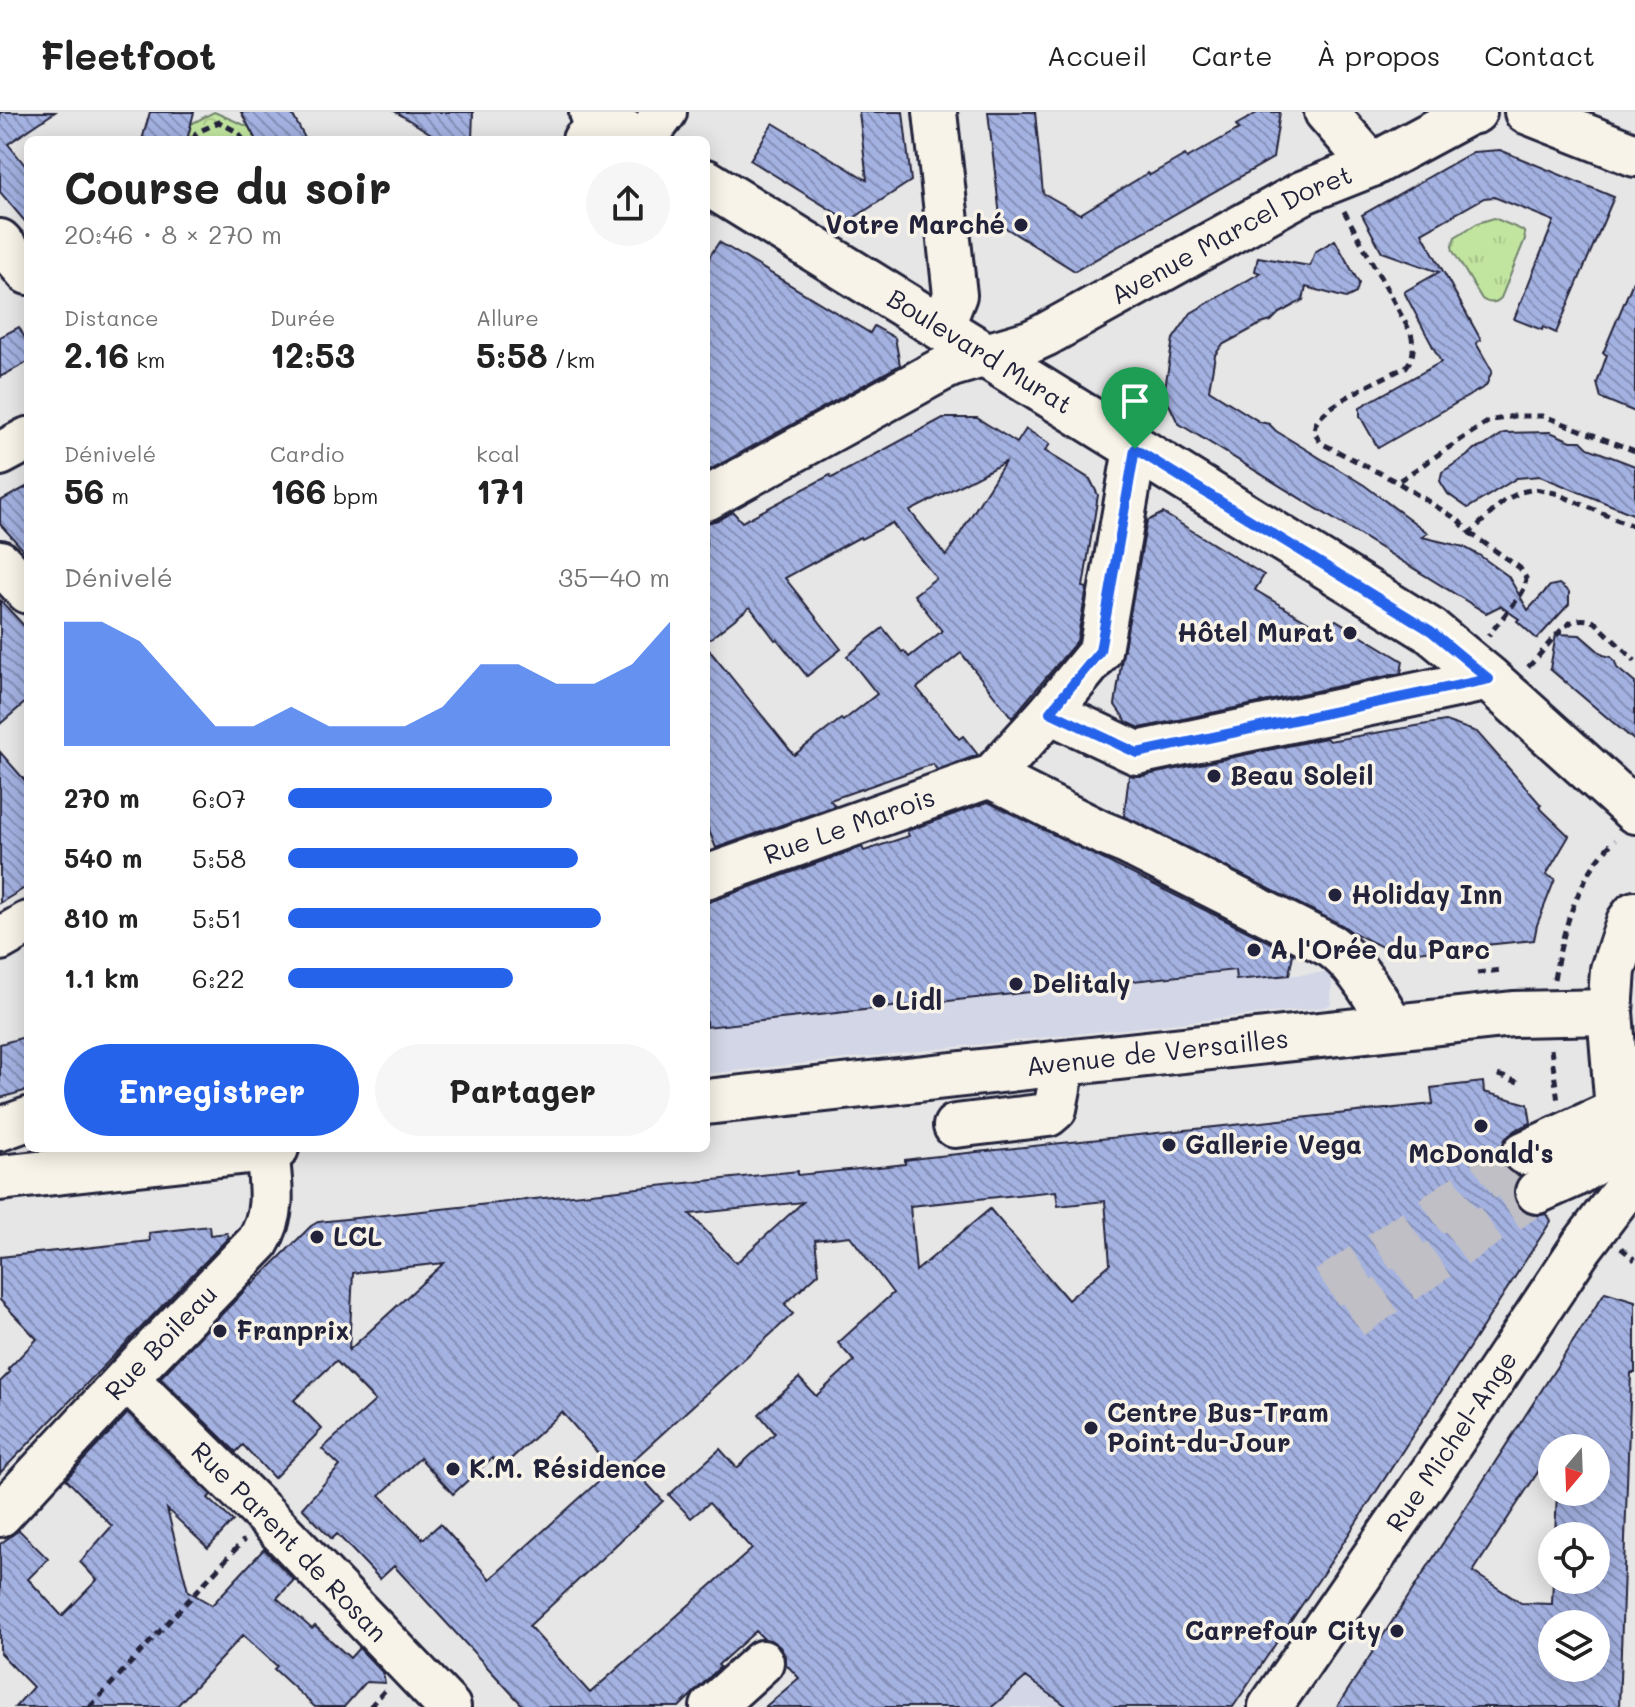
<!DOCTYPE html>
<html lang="fr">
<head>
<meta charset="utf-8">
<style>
  body { margin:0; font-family:Mali,sans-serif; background:#f6f6f6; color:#222; height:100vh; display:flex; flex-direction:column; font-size:30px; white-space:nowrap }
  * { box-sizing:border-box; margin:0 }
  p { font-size:26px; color:#767676 }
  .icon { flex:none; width:44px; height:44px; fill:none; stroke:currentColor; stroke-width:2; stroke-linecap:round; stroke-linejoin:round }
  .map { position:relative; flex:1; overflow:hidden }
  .sheet { position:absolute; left:24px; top:24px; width:686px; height:1016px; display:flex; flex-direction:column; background:#fff; border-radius:12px; box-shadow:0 4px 20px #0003 }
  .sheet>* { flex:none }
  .needle { width:52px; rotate:199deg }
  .tools { position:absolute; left:1538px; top:1322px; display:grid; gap:16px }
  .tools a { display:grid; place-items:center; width:72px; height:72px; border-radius:50%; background:#fff; box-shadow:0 4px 20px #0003; font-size:40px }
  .pin { position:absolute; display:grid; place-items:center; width:68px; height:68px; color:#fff; margin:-82px -34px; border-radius:50% 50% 50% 0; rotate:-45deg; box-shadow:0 0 8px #0007 }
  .pin .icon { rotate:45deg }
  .round { display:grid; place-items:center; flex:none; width:84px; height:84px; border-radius:42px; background:#f6f6f6 }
  .headline { display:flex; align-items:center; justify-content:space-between; height:136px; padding:0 40px }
  h1 { font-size:44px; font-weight:700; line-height:60px }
  .figures { display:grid; grid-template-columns:repeat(3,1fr); gap:12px; height:136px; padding:8px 40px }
  .figures div { display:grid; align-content:center }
  .figures b { font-size:34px; font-weight:700 }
  .figures small { font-size:22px; font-weight:400 }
  .figures p { font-size:22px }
  .chart { height:224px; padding:16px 40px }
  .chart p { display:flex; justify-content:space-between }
  .chart svg { width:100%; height:144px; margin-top:8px; fill:#2563eb; opacity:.7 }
  .action { display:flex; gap:16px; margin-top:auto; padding:16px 40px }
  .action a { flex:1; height:92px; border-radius:48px; background:#2563eb; color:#fff; font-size:32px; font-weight:700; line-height:92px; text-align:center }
  .action a+a { background:#f6f6f6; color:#222 }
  ul { padding:0 40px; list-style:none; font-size:26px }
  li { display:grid; grid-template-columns:128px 96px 1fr; align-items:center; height:60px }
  li i { height:20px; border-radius:10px; background:#2563eb }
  header { display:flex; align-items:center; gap:48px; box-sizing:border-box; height:112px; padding:0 40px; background:#fff; border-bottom:2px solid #e0e0e0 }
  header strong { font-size:38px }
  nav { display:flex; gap:44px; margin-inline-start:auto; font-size:28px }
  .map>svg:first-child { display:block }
</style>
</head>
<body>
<header>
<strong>Fleetfoot</strong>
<nav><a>Accueil</a><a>Carte</a><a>À propos</a><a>Contact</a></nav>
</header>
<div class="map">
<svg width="1635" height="1595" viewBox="0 0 1635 1595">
  <defs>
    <pattern id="grass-tufts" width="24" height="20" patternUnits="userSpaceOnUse" patternTransform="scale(2)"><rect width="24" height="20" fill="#c1e59f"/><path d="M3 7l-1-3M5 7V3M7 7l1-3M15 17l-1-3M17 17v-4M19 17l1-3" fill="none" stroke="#a6c48a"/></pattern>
    <pattern id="park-crowns" width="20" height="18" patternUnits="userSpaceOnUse" patternTransform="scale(2)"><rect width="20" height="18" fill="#c1e59f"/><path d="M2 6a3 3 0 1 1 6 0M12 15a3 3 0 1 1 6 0" fill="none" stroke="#a6c48a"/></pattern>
    <pattern id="building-back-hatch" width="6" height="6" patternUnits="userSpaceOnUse" patternTransform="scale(2)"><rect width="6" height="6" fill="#a4b2e2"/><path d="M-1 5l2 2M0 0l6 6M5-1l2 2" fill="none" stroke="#8590b8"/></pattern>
  </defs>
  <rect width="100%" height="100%" fill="#e6e6e7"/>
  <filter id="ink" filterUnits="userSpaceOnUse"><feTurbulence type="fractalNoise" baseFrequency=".0125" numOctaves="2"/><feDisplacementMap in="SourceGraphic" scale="16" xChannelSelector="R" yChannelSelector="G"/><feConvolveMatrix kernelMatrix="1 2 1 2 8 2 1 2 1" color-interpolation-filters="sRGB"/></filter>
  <g filter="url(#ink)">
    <g fill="#d2d6e6">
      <polygon points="1235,858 1236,868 1332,860 1331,892 1325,895 706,962 706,915"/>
      <polygon points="1026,1565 1068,1595 992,1595"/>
    </g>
    <path fill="url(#grass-tufts)" stroke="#72846d" stroke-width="2" d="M 1494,106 L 1522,118 L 1524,120 L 1525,127 L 1501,186 C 1495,192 1489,192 1482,187 L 1453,139 L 1452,134 L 1455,125 L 1478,111 Z"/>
    <polygon fill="url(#park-crowns)" stroke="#72846d" stroke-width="2" points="214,0 249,15 256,28 187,28 191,12"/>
    <g fill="url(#building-back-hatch)" stroke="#22223b" stroke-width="2" fill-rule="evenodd">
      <polygon points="0,0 55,0 8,32 28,57 28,113 0,80"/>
      <polygon points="150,0 194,0 187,28 142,28"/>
      <polygon points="241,0 291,0 306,28 256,28"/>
      <polygon points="396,0 473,0 472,28 441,28"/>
      <polygon points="859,0 903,0 911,69 849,109 750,48 773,11 867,68"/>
      <polygon points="988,0 1035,0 1043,81 1080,102 1148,61 1150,63 1185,43 1187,46 1239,17 1236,13 1259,0 1280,0 1273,46 1075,159 1001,113"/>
      <polygon points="1500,38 1614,85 1556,221 1543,215 1542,218 1514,207 1554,109 1494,85 1484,86 1422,121 1481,228 1476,231 1492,259 1486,274 1378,336 1360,304 1360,295 1441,250 1404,180 1439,160 1382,140 1362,103 1473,40"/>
      <polygon points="1335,128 1359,171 1356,181 1346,186 1306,175 1303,188 1278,202 1271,209 1261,212 1222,233 1215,243 1209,278 1260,310 1269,312 1276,319 1364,373 1428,421 1422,425 1464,435 1479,443 1508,464 1528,498 1550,474 1559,472 1569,480 1569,492 1537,527 1517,509 1519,507 1500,494 1486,501 1178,311 1164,282 1173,227 1191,201 1260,161 1255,159 1258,145 1310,154 1315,140"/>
      <polygon points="719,130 870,221 874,214 895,226 900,253 706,360 706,150"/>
      <polygon points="1635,165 1635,300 1601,286 1597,271 1607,243 1603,241"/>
      <polygon points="19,215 28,232 28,250 0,265 0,225"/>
      <path d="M 943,306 L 977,306 L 1017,331 L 1026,317 L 1050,332 L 1045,339 L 1090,367 L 1098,383 L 1083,475 L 1087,476 L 1077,529 L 1012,606 L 961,541 L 917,576 L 959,627 L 963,624 L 978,643 L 937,658 L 933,652 L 830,688 L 835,694 L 716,736 L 706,711 L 706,534 L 794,643 L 841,607 L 843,609 L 877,582 L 847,544 L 883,516 L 902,540 L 904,539 L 909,545 L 942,519 L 914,483 L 936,466 L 892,411 L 861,427 L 860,425 L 785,466 L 841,537 L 807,564 L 777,527 L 775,528 L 750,495 L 706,530 L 706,411 L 718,408 L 733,400 L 742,410 L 830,363 L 832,366 ZM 1005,350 L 946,444 L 910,399 Z"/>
      <polygon points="1550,320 1571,329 1581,329 1588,336 1635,354 1635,403 1540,364 1517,366 1468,396 1448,382 1440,369 1442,360 1467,344 1474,337 1484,334 1504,321"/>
      <polygon points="28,374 28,443 0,412 0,389"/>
      <polygon points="1163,401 1264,463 1255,478 1322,518 1336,508 1403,549 1401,561 1140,616 1127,610 1115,593 1122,546 1147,409"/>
      <polygon points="0,488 28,518 28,588 0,612"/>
      <polygon points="1556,522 1580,523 1603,543 1611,545 1615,550 1617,556 1635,571 1635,629 1550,557"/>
      <polygon points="1445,609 1477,620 1541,693 1539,695 1569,724 1546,763 1555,767 1537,813 1534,828 1396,842 1352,820 1342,813 1124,704 1129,663 1142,664 1326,626 1329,629"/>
      <polygon points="0,640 28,672 28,774 0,791"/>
      <polygon points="988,690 1293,842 1289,863 1236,868 1235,858 706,915 706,791 862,735 864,739 909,724 907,719"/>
      <polygon points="28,924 28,978 0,986 0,932"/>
      <path d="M 1483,970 L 1484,980 L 1528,992 L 1531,1011 L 1517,1017 L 1505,1027 L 1500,1038 L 1502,1050 L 1510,1060 L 1520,1064 L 1513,1078 L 1515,1089 L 1522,1099 L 1534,1104 L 1547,1102 L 1551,1109 L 1334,1445 L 1233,1595 L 1068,1595 L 1026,1565 L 992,1595 L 765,1595 L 799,1566 L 785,1551 L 785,1544 L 780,1535 L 770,1528 L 764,1527 L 756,1519 L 718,1553 L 720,1555 L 679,1595 L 524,1595 L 394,1454 L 380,1467 L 337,1422 L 332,1427 L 302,1396 L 340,1354 L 322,1337 L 375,1289 L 336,1249 L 294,1288 L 322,1317 L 274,1366 L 243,1333 L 236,1340 L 160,1266 L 252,1171 L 252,1173 L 311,1114 L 318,1110 L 798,1059 L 798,1063 L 879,1055 L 905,1052 L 905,1048 L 920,1046 L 1433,992 L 1431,976 ZM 1056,1079 L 1058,1094 L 1105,1089 L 1110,1152 L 1068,1188 L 990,1097 L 916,1159 L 910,1094 ZM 803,1090 L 736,1151 L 690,1102 ZM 850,1124 L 893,1181 L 838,1231 L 854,1249 L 816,1284 L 799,1266 L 759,1302 L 775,1321 L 737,1356 L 720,1337 L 669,1383 L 691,1406 L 709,1391 L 752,1437 L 590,1581 L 529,1514 L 663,1389 L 629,1352 L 793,1202 L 785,1192 L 819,1161 L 815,1128 ZM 444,1151 L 349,1238 L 353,1161 ZM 562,1300 L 612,1357 L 490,1467 L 440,1412 L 423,1427 L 380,1383 L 420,1346 L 453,1382 L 492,1346 L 501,1356 Z"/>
      <polygon points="209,1114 210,1123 227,1121 229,1125 0,1361 0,1270 10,1260 8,1257 37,1227 0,1188 0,1145 150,1129 149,1121"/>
      <path d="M 1605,1180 L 1635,1189 L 1635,1261 L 1631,1261 L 1619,1595 L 1337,1595 ZM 1560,1326 L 1559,1336 L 1596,1336 L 1596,1380 L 1557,1380 L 1555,1424 L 1596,1424 L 1596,1468 L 1553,1468 L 1552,1492 L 1521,1491 L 1473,1460 ZM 1552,1512 L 1596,1512 L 1596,1556 L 1552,1556 Z"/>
      <polygon points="128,1301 211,1383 208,1386 233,1409 208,1436 167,1397 188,1479 212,1493 264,1437 294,1468 277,1486 312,1517 315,1514 350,1546 359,1536 383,1561 385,1571 366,1570 344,1595 315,1595 274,1557 277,1554 243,1523 176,1595 15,1595 33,1575 0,1541 0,1432 19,1418 48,1447 28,1467 62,1504 97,1468 80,1450 112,1414 66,1367"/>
    </g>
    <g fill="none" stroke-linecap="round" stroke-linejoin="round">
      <g stroke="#bfbfc5" stroke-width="42" stroke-dasharray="42 21" stroke-linecap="butt">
        <polyline points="1327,1176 1524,1041"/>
        <polyline points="1352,1206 1537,1080"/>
      </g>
      <defs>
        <g id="minor">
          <polyline points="935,0 955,183 942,216"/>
          <polyline points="1326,0 1372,53"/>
          <polyline points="1526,0 1635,43"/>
          <polyline points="584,28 608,10"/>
          <polyline points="644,28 665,0"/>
          <polyline points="0,129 28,161"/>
          <polyline points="0,342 28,327"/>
          <path id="s1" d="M 706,387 L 939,259 L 952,253 L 1030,230 L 1045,223 L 1304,80 L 1372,53 L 1467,2 L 1475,0"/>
          <polyline points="0,450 28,480"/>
          <polyline points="1050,600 1137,641 1489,567"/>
          <path d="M 991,665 L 1100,720 L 1127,731 L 1331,834 C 1359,854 1375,887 1394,915"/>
          <polyline points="991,665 1050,600 1100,539 1135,337"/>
          <path id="s2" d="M 706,765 L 979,668 L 991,665"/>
          <polyline points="0,827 28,811"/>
          <polyline points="955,1014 1048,1003 1055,997 1064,951"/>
          <polyline points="0,1017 28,1007"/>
          <polyline points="1524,1041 1618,998"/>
          <polyline points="1537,1080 1573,1064 1629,1031"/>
          <path id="s3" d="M 127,1267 L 266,1404 L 449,1595"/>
          <path id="s4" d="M 0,1403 L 142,1250 L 258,1130 C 277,1099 270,1071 267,1037"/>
          <polyline points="712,1595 762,1550"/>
          <path id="s5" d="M 1270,1595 L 1438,1351 L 1582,1134 L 1635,1064"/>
        </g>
        <g id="major">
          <polyline points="592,0 637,28"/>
          <path id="s6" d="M 706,70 L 1431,519 L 1489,567 L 1635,699"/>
          <polyline points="1635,802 1629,810 1613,858 1610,900 1618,998 1635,1041"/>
          <path id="s7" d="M 706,990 L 1513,902 L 1610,900"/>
          <polyline points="0,1066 276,1036"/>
        </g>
      </defs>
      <use href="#minor" stroke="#22223b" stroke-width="48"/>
      <use href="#major" stroke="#22223b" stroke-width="50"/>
      <g stroke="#22223b" stroke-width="5" stroke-dasharray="8 6" stroke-linecap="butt">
        <polyline points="194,28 196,21 219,10 239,21 243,28"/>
        <path d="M 1344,99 L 1411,221 C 1414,235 1415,243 1406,255 C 1386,265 1321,293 1315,314 C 1313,321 1317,325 1321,331 L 1397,370"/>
        <polyline points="1635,339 1544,304 1514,304 1489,309 1397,370 1458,408 1470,421 1505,388 1521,380 1535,377 1555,381 1635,415"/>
        <polyline points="1470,421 1520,456 1526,466 1525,475 1520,484 1488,524"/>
        <path d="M 1528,555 C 1540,544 1557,519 1570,511 C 1578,506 1587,507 1595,510 L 1635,549"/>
        <polyline points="1477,861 1500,858"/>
        <path d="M 1554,867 C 1563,818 1578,763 1615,728"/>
        <polyline points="1551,937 1558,990"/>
        <polyline points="1498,963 1518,970"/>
        <polyline points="1621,1136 1635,1148"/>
        <polyline points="90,1595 244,1428"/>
        <polyline points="370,1595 386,1577"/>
      </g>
      <use href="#minor" stroke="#f7f3e8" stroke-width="42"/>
      <use href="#major" stroke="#f7f3e8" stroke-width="44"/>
    </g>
  </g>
  <g fill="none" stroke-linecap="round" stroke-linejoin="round" filter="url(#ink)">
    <defs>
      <polygon id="route" points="1135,337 1431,519 1489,567 1137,641 1050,600 1100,539"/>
    </defs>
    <use href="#route" stroke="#fff" stroke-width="16"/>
    <use href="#route" stroke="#2563eb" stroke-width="10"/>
  </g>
  <g fill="#22223b" stroke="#f7f3e8" stroke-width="3">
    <circle cx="1021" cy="113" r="8"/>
    <circle cx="1350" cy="521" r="8"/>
    <circle cx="1214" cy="664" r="8"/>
    <circle cx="1335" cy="783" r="8"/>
    <circle cx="1254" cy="838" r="8"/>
    <circle cx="1016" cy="872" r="8"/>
    <circle cx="879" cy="889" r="8"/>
    <circle cx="1481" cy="1014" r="8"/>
    <circle cx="1169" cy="1033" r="8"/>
    <circle cx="317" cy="1125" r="8"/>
    <circle cx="220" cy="1219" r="8"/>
    <circle cx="1091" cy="1316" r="8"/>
    <circle cx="453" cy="1357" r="8"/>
    <circle cx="1397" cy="1519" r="8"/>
  </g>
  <g text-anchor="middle" stroke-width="7" stroke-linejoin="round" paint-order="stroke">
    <g font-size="26" font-weight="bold" fill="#22223b" stroke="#f7f3e8" text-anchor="start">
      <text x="1005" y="122" text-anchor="end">Votre Marché</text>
      <text x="1334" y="530" text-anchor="end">Hôtel Murat</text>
      <text x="1230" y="673">Beau Soleil</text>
      <text x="1351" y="792">Holiday Inn</text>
      <text x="1270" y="847">A l'Orée du Parc</text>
      <text x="1032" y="881">Delitaly</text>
      <text x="895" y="898">Lidl</text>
      <text x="1185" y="1042">Gallerie Vega</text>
      <text x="1481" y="1051" text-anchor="middle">McDonald's</text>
      <text x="333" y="1134">LCL</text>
      <text x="236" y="1228">Franprix</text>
      <text x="1107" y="1310">Centre Bus-Tram<tspan x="1107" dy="30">Point-du-Jour</tspan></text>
      <text x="469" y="1366">K.M. Résidence</text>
      <text x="1381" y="1528" text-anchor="end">Carrefour City</text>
    </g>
    <g font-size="26" fill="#22223b" stroke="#f7f3e8">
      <text dy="9" stroke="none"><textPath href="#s1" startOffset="590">Avenue Marcel Doret</textPath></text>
      <text dy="9" stroke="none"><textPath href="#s6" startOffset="322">Boulevard Murat</textPath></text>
      <text dy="9" stroke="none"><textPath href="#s2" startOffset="152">Rue Le Marois</textPath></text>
      <text dy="9" stroke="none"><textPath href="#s7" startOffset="454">Avenue de Versailles</textPath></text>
      <text dy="9" stroke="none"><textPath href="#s4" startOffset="236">Rue Boileau</textPath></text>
      <text dy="9" stroke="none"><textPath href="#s5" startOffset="322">Rue Michel-Ange</textPath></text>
      <text dy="9" stroke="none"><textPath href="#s3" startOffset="230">Rue Parent de Rosan</textPath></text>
    </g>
  </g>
</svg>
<div class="tools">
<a><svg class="needle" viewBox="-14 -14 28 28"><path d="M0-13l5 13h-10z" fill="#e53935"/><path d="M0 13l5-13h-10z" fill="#767676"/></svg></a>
<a><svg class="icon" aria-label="locate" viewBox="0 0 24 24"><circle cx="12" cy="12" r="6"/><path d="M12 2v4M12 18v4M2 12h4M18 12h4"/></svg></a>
<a><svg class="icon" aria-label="layers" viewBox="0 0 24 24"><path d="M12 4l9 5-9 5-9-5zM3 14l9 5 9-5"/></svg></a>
</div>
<div class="pin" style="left:1135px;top:337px;background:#1e9e55"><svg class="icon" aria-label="arrive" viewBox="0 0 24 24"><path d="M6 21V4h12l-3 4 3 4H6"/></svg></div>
<section class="sheet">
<div class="headline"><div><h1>Course du soir</h1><p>20:46 · 8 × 270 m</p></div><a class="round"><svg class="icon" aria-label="share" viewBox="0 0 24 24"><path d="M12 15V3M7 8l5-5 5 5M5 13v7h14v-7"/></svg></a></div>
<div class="figures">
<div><p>Distance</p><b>2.16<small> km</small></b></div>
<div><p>Durée</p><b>12:53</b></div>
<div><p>Allure</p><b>5:58<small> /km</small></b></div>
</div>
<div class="figures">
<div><p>Dénivelé</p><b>56<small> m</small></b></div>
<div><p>Cardio</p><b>166<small> bpm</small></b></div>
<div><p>kcal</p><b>171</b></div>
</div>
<div class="chart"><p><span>Dénivelé</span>35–40 m</p>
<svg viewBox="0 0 160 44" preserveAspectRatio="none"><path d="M0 44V6L10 6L20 12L30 25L40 38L50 38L60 32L70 38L80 38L90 38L100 32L110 19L120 19L130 25L140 25L150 19L160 6V44z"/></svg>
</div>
<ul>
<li><b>270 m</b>6:07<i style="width:69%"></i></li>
<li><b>540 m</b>5:58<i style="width:76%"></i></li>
<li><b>810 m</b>5:51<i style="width:82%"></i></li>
<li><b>1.1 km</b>6:22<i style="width:59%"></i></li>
</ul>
<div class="action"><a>Enregistrer</a><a>Partager</a></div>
</section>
</div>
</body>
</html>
